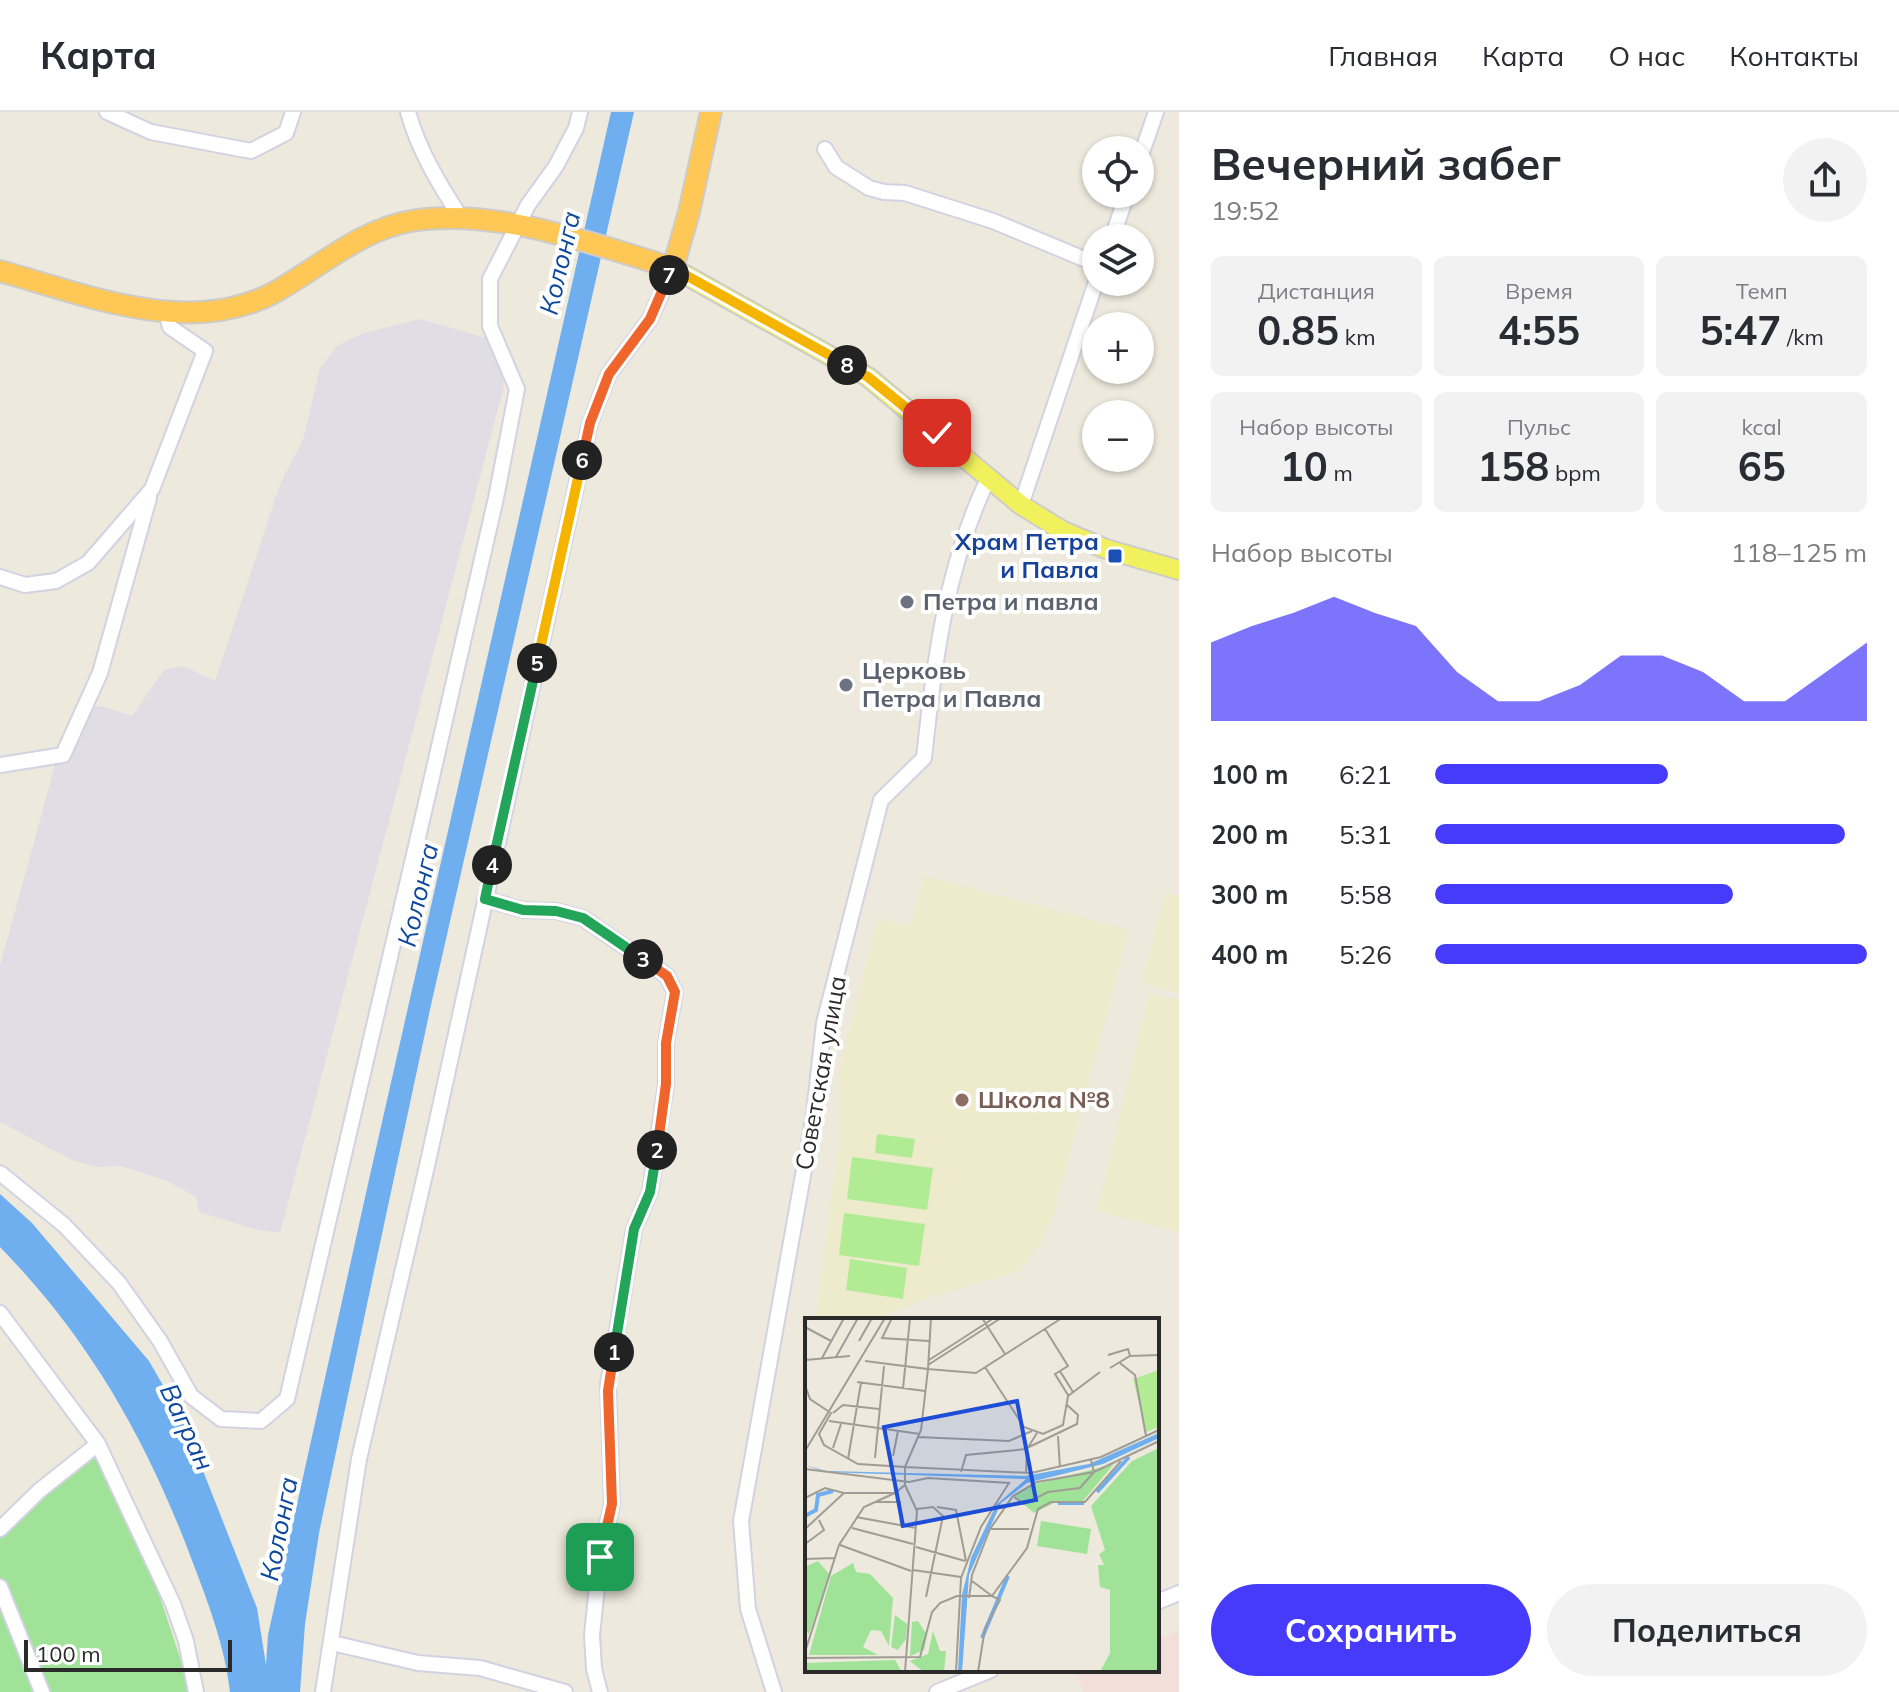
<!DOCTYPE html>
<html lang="ru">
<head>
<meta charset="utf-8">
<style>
  body { margin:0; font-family:Mulish,sans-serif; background:#f2f2f3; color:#2b2b33; height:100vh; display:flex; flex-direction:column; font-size:30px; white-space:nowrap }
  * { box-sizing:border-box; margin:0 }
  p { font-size:26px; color:#7c7c81 }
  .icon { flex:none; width:44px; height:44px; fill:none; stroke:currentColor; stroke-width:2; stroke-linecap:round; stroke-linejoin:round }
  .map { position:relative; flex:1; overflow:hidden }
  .panel { display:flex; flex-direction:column; background:#fff; width:720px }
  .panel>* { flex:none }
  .buttons { position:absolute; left:1082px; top:24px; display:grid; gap:16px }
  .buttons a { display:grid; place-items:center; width:72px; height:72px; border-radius:50%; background:#fff; box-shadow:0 2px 6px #0004; font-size:40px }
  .scale { position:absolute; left:24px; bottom:20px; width:208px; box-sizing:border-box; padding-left:8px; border:4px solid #2a2a2a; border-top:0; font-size:22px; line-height:28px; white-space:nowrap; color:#2a2a2a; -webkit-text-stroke:6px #fff; paint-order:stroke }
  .pin { position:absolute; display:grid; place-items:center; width:68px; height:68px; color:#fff; margin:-34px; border-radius:16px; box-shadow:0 4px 12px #0006 }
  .km { position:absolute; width:40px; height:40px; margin:-20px; border-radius:50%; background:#222; color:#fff; font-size:22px; line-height:40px; text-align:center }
  .round { display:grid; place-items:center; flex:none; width:84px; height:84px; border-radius:42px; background:#f2f2f3 }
  .overview { display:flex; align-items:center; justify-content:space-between; height:136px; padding:0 32px }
  h1 { font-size:44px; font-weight:700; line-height:60px }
  .metrics { display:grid; grid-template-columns:repeat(3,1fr); gap:12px; height:136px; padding:8px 32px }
  .metrics div { display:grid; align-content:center; border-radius:12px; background:#f2f2f3; text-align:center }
  .metrics b { font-size:40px; font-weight:700 }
  .metrics small { font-size:22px; font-weight:400 }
  .metrics p { font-size:22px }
  .chart { height:224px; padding:16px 32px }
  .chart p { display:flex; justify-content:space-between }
  .chart svg { width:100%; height:144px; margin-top:8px; fill:#463bfb; opacity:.7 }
  .cta { display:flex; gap:16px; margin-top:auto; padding:16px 32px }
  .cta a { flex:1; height:92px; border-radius:48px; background:#463bfb; color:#fff; font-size:32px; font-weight:700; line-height:92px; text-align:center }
  .cta a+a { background:#f2f2f3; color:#2b2b33 }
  ul { padding:0 32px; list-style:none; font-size:26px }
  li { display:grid; grid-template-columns:128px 96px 1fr; align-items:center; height:60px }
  li i { height:20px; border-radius:10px; background:#463bfb }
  header { display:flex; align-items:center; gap:48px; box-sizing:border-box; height:112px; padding:0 40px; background:#fff; border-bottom:2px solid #e1e1e2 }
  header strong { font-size:38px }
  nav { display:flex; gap:44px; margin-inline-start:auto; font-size:28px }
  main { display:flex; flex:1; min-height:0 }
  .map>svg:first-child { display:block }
</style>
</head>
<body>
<header>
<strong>Карта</strong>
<nav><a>Главная</a><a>Карта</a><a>О нас</a><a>Контакты</a></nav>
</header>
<main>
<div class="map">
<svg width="1179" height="1580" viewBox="0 0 1179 1580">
  <rect width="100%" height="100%" fill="#ede9dc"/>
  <polygon fill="#e1dde5" points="420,207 493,228 504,274 280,1121 254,1117 199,1100 196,1085 167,1069 121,1054 97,1055 72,1048 0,1010 0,854 60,635 77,597 102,594 132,604 164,558 183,554 215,569 280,372 303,328 320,256 337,234 364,221"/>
  <g fill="#eeebcc">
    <polygon points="924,764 1129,818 1055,1099 1040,1133 1019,1159 934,1184 871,1208 815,1208 840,1017 839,960 877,806 910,814"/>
    <polygon points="1165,781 1179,784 1179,881 1141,871"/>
    <polygon points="1149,881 1179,888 1179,1120 1097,1099"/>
  </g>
  <polygon fill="#f3dfda" points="1179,1518 1179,1580 1084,1580 1075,1560 1157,1558 1157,1527"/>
  <polygon fill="#a0e398" points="93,1335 157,1476 187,1567 189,1580 0,1580 0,1411"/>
  <g fill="#b1eb94">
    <polygon points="877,1022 915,1027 912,1046 875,1041"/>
    <polygon points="852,1045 933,1056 927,1098 847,1087"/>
    <polygon points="844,1101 925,1112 919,1154 839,1143"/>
    <polygon points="850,1147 907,1156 903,1187 846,1178"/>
  </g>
  <path fill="#6faeef" d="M 611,0 L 634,0 L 431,893 L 373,1164 L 319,1421 L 305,1512 L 300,1580 L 230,1580 C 225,1535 209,1493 193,1451 C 148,1330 90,1227 0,1135 L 0,1082 L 32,1111 L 149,1249 L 183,1308 L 257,1496 L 266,1553 L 268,1523 L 368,1072 Z"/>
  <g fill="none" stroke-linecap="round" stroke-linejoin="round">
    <defs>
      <g id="minor">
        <polyline points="107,0 151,20 251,39 286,21 293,0"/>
        <path d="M 408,0 C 419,39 439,72 461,106"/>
        <polyline points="825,37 836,55 869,76 884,80 905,81 993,109 1096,152"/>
        <polyline points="1140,46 1156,0"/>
        <polyline points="1112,126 1127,82"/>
        <polyline points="1021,393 1096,170"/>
        <polyline points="0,465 25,473 56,469 88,451 152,377 205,239 170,215 166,200"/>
        <polyline points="0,653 63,643 100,561 149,386"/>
        <polyline points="485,787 523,798 556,799 583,806 667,864 675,880 666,931 666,972 650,1080 634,1117 608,1272 612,1392 600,1445 592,1523 594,1557 600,1580"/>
        <polyline points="0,1061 64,1113 119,1171 160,1229 191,1284 221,1307 261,1309 287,1287 426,691 496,386 517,277 490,214 490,167 528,93 556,54 576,16 580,0"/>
        <polyline points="0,1201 98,1332 173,1492 186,1529 196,1580"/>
        <polyline points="0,1417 40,1378 98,1332"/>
        <polyline points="0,1475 42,1580"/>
        <polyline points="1157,1490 1179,1481"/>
        <polyline points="332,1531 418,1551 480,1556 565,1580"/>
        <polyline points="323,1580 359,1347 427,1054 590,311 609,262 650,207 673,156"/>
        <path d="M 774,1580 L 748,1497 L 741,1409 L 814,1002 L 824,911 L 881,688 L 924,646 C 934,550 946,453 989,365"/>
        <polyline points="937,1580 991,1558"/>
      </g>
      <polyline id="major" points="673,156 868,265 1021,393 1063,419 1106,437 1179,458"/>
      <path id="highway" d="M 0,159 C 87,183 191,227 277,179 C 321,154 360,118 411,109 C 495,95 593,132 673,156 L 689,100 L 711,0"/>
    </defs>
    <use href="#minor" stroke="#d2d2e3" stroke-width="18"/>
    <use href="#major" stroke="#ccc" stroke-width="22"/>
    <use href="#highway" stroke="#ccc" stroke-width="24"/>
    <use href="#minor" stroke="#fff" stroke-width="14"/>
    <use href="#major" stroke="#f0f15d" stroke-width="18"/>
    <use href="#highway" stroke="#ffc755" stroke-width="20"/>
  </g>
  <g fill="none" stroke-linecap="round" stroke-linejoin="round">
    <defs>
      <polyline id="split-1" points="600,1445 612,1392 608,1279 614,1240"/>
      <polyline id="split-2" points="614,1240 634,1117 650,1080 657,1038"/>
      <polyline id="split-3" points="643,847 667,864 675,880 666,931 666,972 657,1038"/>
      <polyline id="split-4" points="492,753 485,787 523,798 556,799 583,806 643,847"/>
      <polyline id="split-5" points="492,753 537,551"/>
      <polyline id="split-6" points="537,551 582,348"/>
      <polyline id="split-7" points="582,348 590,311 609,262 650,207 669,163"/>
      <polyline id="split-8" points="669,163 673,156 847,253"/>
      <polyline id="split-9" points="847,253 868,265 937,321"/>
    </defs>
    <use href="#split-1" stroke="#fff" stroke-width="16"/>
    <use href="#split-2" stroke="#fff" stroke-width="16"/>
    <use href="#split-3" stroke="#fff" stroke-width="16"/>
    <use href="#split-4" stroke="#fff" stroke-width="16"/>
    <use href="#split-5" stroke="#fff" stroke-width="16"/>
    <use href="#split-6" stroke="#fff" stroke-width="16"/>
    <use href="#split-7" stroke="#fff" stroke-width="16"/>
    <use href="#split-8" stroke="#fff" stroke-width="16"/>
    <use href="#split-9" stroke="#fff" stroke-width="16"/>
    <use href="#split-1" stroke="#f0652b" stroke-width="10"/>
    <use href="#split-2" stroke="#22a559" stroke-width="10"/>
    <use href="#split-3" stroke="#f0652b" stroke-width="10"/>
    <use href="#split-4" stroke="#22a559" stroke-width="10"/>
    <use href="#split-5" stroke="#22a559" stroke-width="10"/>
    <use href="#split-6" stroke="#f5b400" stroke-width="10"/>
    <use href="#split-7" stroke="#f0652b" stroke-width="10"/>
    <use href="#split-8" stroke="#f5b400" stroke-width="10"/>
    <use href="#split-9" stroke="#f5b400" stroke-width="10"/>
  </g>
  <rect fill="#1a4fb4" stroke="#fff" stroke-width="3" x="1107" y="436" width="16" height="16" rx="4"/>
  <g fill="#6b7280" stroke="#fff" stroke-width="3">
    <circle cx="907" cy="490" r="8"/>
    <circle cx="846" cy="573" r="8"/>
  </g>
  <circle fill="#8d6e63" stroke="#fff" stroke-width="3" cx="962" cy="988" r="8"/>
  <g text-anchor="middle" stroke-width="8" stroke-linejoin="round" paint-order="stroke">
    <g font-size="24" font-weight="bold" fill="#164399" stroke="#fff" text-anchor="end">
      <text x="1099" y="438">Храм Петра<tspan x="1099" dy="28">и Павла</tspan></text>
    </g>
    <g font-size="24" font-weight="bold" fill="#5b616d" stroke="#fff" text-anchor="start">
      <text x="923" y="498">Петра и павла</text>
      <text x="862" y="567">Церковь<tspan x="862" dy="28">Петра и Павла</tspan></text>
    </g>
    <g font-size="24" fill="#2a2a2a" stroke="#fff">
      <text transform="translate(821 961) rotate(-80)" y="8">Советская улица</text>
    </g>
    <g font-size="24" font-weight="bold" fill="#785e54" stroke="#fff" text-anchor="start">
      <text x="978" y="996">Школа №8</text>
    </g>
    <g font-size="26" font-style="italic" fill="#0d489c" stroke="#fff">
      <text transform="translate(560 151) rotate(-77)" y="9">Колонга</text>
      <text transform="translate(418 783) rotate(-77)" y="9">Колонга</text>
      <text transform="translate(187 1315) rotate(65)" y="9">Вагран</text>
      <text transform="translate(279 1417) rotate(-79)" y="9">Колонга</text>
    </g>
  </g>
  <g transform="translate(805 1206)">
    <rect width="354" height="354" fill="#ede9dc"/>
    <path d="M 354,130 L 354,354 L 295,354 L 305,335 L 305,272 L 295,269 L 293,247 L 299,247 L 294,236 L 300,232 L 286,188 L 327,143 ZM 309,146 L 278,183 L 253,183 L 229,195 L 209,178 L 227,167 ZM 236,203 L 286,211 L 282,236 L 232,228 ZM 13,243 L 25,257 L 4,316 L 0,312 L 0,249 ZM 48,245 L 51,254 L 65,256 L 88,280 L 84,328 L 76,313 L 66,312 L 58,329 L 73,337 L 4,337 L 26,258 ZM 90,297 L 102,306 L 101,321 L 93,332 L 86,329 ZM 113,303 L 122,317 L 119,332 L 105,338 L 107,304 ZM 128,313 L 135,333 L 141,333 L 139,354 L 119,354 L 105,343 L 123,336 ZM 90,342 L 97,354 L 0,354 L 0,345 Z" fill="#a0e398"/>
    <path d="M 354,52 L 354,109 L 341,114 L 328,61 Z" fill="#b1eb94"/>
    <path d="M 354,115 L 354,120 L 298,146 L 222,165 L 196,185 L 164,257 L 157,354 L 153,354 L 157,277 L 166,240 L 191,187 L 221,161 L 20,154 L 0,147 L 21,153 L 220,158 L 284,146 Z" fill="#6faeef"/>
    <path fill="none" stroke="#6faeef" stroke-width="4" d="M 292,174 L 324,139M 253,185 L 279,185M 0,198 L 11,192 L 13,177 L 28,173M 177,320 L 203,258"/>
    <path fill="none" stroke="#9f9d95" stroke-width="2" d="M 87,0 L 77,20 L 124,23M 177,0 L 200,36M 0,9 L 26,23M 240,11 L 263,48 L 255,53 L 268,74M 54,23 L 67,0M 303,37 L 323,31 L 325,38M 31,39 L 53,0M 17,40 L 39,0M 0,42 L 45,38M 124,42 L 189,0M 60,43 L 123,51 L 126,0M 315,45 L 330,57 L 341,118M 123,47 L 196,0M 180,49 L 219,109 L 238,116 L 258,107 L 263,78 L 295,54M 305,50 L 325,38 L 354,37M 255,53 L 250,56 L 263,77M 52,64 L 120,73M 0,67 L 5,81 L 26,95 L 14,116 L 19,127 L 53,146 L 100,149 L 100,167 L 112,193 L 100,354M 98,71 L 105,0M 28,95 L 38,87 L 74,91M 24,103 L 115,116M 253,118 L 255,150M 113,119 L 204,123 L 227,113M 224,129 L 272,106 L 273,97 L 261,86M 28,130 L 36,106M 0,133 L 80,0M 88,138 L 93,113M 70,140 L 79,48M 43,141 L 56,65M 100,149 L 226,155 L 296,139 L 354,112M 100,149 L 116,112 L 123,51 L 171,55 L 257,0M 0,151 L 104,164 L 123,160 L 204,165 L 176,209 L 156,260 L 151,354M 156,154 L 161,137 L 222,131M 221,155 L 222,131 L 232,115M 209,179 L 219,186 L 243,174 L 275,170 L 289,154 L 286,142M 0,180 L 20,170 L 39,175M 72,184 L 95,184 L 96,209M 132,189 L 151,192 L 161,243M 112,191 L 128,189 L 138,198 L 121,279M 51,199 L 111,210M 47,210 L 108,226M 0,211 L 39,175 L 90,175 L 100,167M 185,211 L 224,211M 0,226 L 19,212 L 14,202M 35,227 L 106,253M 111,229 L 160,243M 0,241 L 30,240M 108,252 L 156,259M 167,263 L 187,278M 187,278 L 222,230 L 233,191 L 246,184 L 280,184 L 316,143M 164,280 L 167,257 L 185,211 L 208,178 L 232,164 L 289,154 L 354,123M 0,334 L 34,227 L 59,189 L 90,175M 0,340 L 115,339 L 127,294 L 135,285 L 152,278 L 187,278 L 195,282 L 180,310 L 173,354"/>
    <path fill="#1d4ed8" fill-opacity="0.15" stroke="#1d4ed8" stroke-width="4" d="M 212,83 L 231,182 L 98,208 L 79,109 Z"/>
    <rect width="354" height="354" fill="none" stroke="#2a2a2a" stroke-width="4"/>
  </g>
</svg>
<div class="buttons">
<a><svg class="icon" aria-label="locate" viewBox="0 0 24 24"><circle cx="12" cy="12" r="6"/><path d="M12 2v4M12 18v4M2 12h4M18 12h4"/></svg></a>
<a><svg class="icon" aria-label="layers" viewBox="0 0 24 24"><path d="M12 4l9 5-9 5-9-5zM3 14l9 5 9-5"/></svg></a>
<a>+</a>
<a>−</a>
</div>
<div class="scale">100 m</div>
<div class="pin" style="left:600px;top:1445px;background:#1e9e55"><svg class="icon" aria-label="arrive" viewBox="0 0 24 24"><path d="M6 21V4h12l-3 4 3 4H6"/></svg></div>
<div class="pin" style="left:937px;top:321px;background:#d93025"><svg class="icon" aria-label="check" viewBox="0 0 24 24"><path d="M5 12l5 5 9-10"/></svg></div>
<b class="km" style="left:614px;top:1240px">1</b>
<b class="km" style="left:657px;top:1038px">2</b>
<b class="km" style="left:643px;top:847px">3</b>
<b class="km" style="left:492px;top:753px">4</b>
<b class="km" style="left:537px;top:551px">5</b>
<b class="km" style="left:582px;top:348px">6</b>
<b class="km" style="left:669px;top:163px">7</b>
<b class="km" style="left:847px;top:253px">8</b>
</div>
<section class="panel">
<div class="overview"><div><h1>Вечерний забег</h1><p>19:52</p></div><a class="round"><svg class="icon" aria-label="share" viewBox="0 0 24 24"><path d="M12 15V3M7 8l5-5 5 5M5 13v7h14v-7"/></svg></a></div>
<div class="metrics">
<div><p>Дистанция</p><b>0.85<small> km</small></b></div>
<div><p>Время</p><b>4:55</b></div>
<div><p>Темп</p><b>5:47<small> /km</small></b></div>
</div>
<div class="metrics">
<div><p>Набор высоты</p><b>10<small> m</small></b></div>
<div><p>Пульс</p><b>158<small> bpm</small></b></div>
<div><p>kcal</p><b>65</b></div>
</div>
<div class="chart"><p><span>Набор высоты</span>118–125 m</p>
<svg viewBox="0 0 160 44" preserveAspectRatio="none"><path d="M0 44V20L10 15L20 11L30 6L40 11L50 15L60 29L70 38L80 38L90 33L100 24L110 24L120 29L130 38L140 38L150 29L160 20V44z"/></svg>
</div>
<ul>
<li><b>100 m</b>6:21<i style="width:54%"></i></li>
<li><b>200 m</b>5:31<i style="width:95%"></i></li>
<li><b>300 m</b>5:58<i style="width:69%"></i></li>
<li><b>400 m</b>5:26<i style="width:100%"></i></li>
</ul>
<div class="cta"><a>Сохранить</a><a>Поделиться</a></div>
</section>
</main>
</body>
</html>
